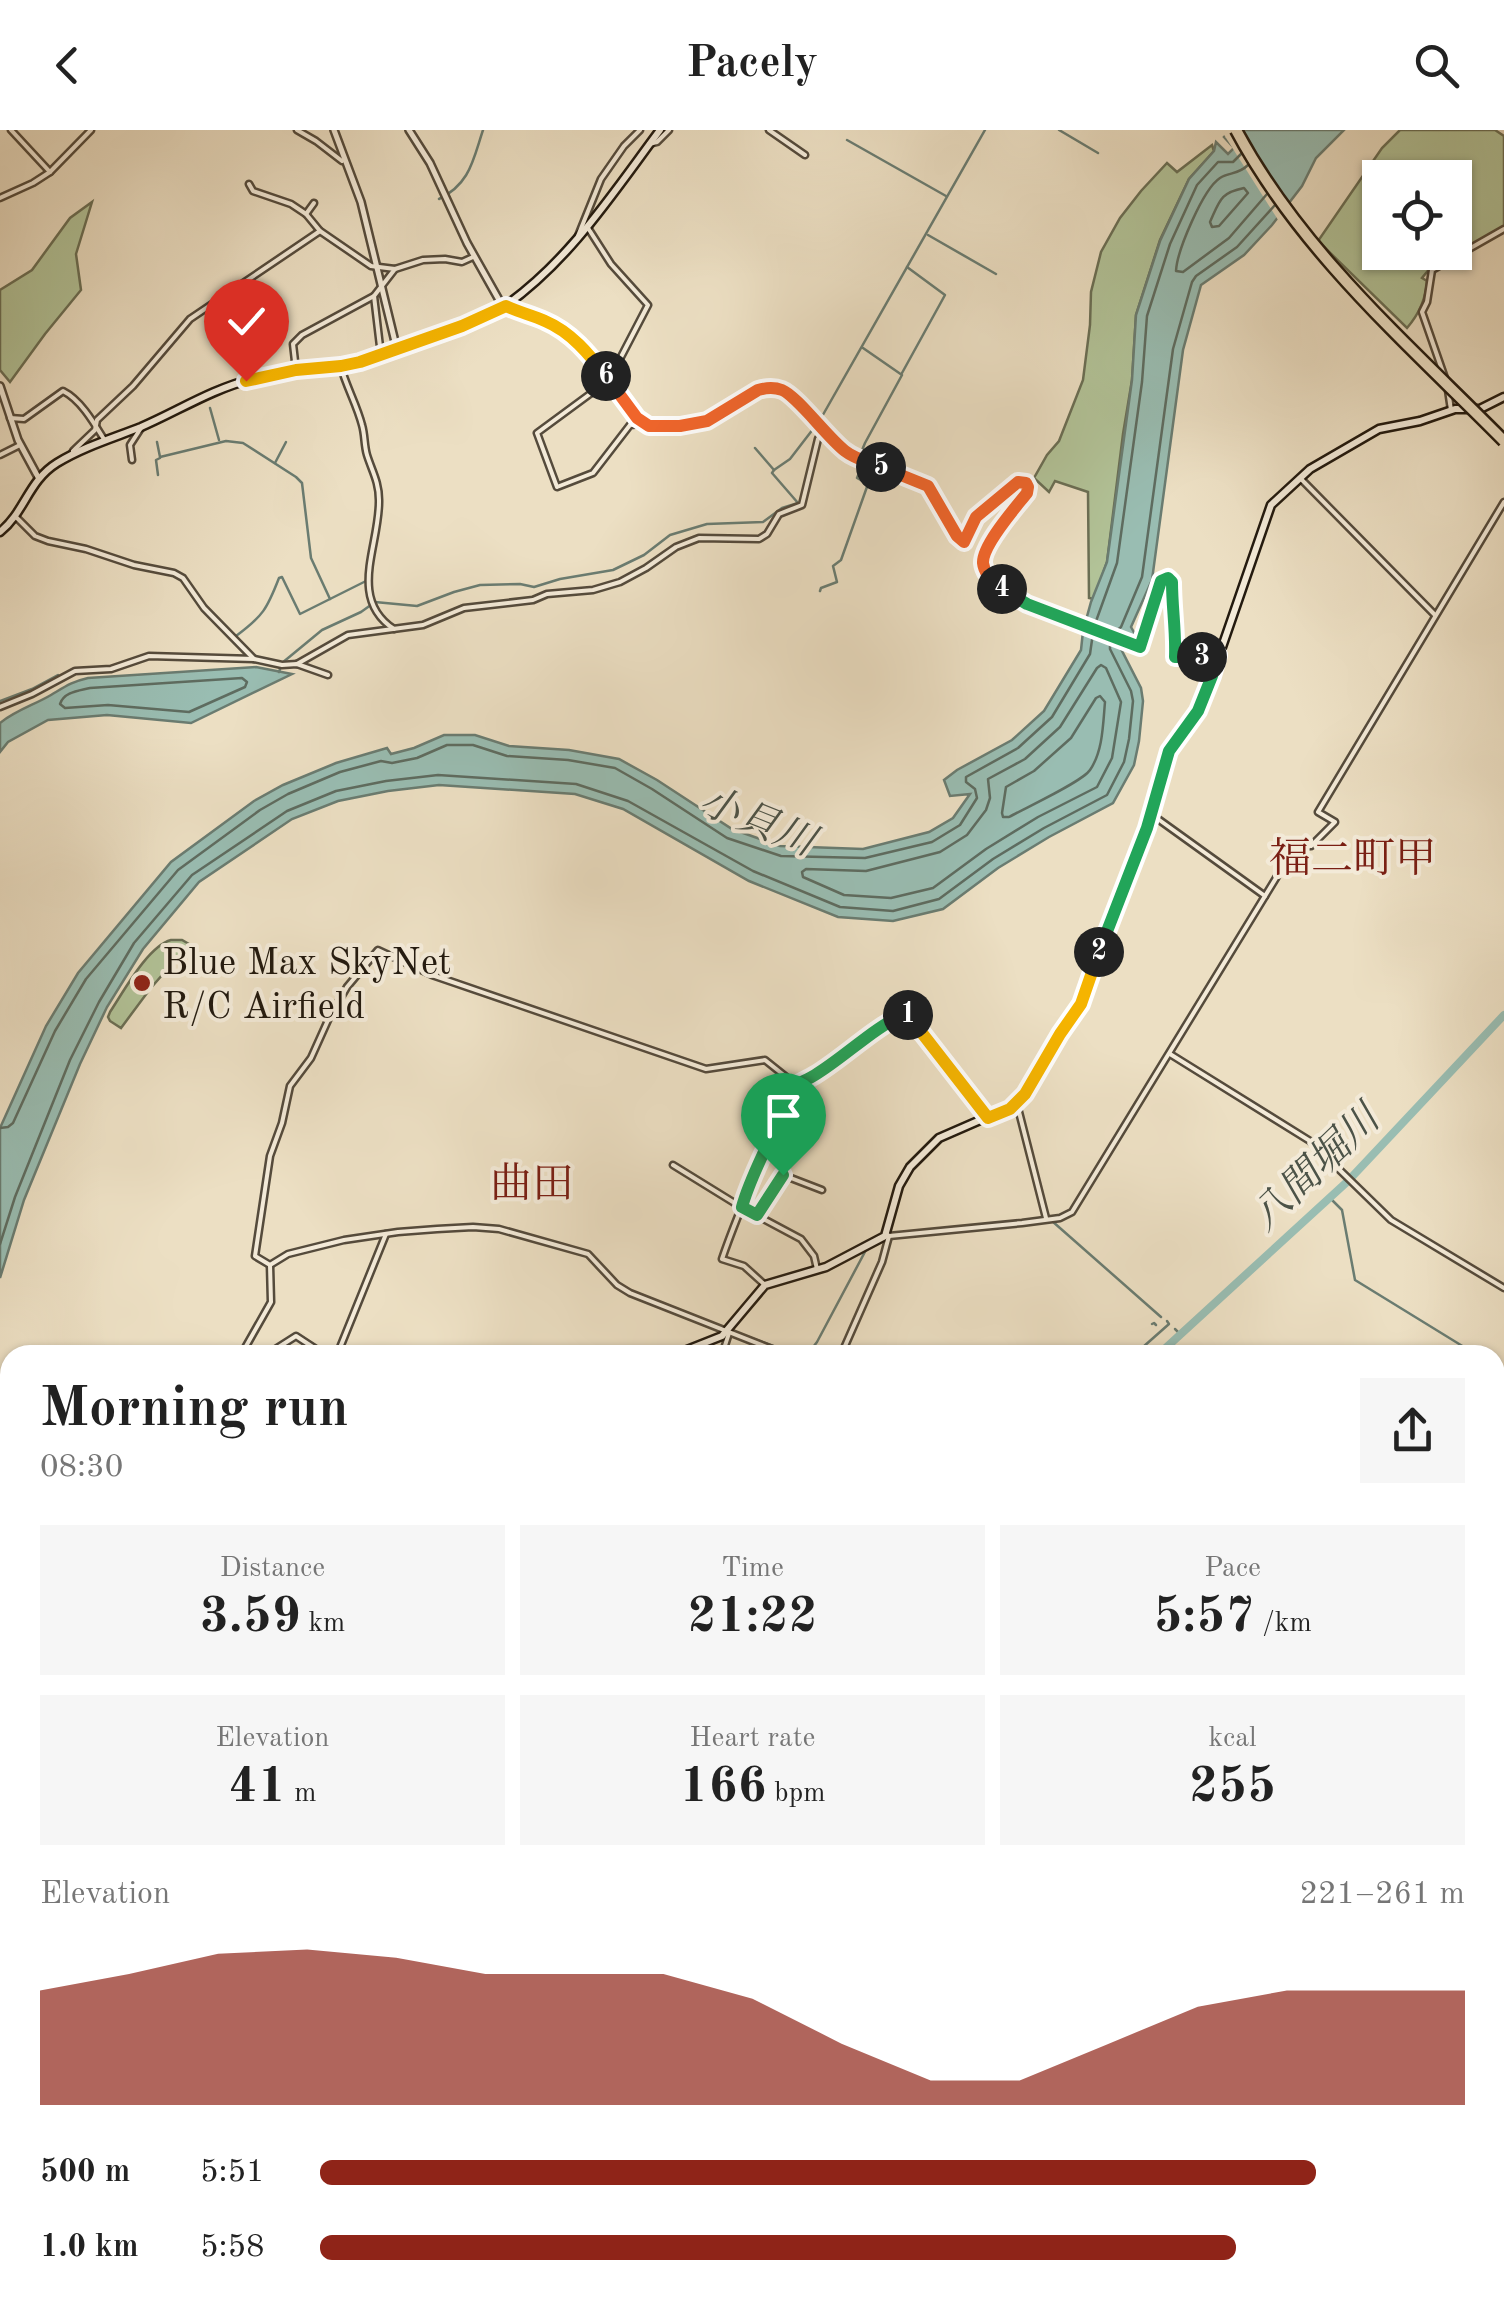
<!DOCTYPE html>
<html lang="en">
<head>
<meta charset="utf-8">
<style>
  body { margin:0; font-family:"Old Standard TT","Noto Serif JP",serif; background:#f6f6f6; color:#222; height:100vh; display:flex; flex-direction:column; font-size:38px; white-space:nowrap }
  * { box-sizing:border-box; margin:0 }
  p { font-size:32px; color:#767676 }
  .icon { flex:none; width:55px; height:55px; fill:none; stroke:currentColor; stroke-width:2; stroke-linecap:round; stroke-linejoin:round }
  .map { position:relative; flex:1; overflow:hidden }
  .panel { position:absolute; left:0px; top:1215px; width:1505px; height:962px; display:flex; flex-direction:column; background:#fff; border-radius:30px 30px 0 0; box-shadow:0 2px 8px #0004 }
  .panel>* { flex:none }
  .tools { position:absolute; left:1362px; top:30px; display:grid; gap:20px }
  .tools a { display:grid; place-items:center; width:110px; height:110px; border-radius:0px; background:#fff; box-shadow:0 2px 8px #0004; font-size:50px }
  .pin { position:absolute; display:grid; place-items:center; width:85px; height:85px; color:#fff; margin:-102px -42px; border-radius:50% 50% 50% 0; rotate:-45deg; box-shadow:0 0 10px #0007 }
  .pin .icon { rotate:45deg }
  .km { position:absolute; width:50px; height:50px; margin:-25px; border-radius:50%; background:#222; color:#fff; font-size:28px; line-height:50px; text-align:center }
  .round { display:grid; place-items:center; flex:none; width:105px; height:105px; border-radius:0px; background:#f6f6f6 }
  .overview { display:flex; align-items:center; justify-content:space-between; height:170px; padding:0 40px }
  h1 { font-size:55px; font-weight:600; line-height:75px }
  .figures { display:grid; grid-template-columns:repeat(3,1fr); gap:15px; height:170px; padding:10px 40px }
  .figures div { display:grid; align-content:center; border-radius:0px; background:#f6f6f6; text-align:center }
  .figures b { font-size:50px; font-weight:600 }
  .figures small { font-size:28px; font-weight:400 }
  .figures p { font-size:28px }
  .chart { height:280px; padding:20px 40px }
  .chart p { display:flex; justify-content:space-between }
  .chart svg { width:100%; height:180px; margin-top:10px; fill:#8f2418; opacity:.7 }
  ul { padding:0 40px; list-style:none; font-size:32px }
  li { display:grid; grid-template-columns:160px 120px 1fr; align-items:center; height:75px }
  li i { height:25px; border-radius:12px; background:#8f2418 }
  header { display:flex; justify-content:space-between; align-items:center; height:130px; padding:0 40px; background:#fff; font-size:45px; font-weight:600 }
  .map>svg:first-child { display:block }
</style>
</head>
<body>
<header><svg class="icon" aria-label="back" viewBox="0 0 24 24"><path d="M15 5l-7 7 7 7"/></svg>Pacely<svg class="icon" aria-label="search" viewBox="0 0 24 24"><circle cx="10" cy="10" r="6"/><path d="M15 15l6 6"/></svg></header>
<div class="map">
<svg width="1504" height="2177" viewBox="0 0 1504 2177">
  <rect width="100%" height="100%" fill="#ecdfc3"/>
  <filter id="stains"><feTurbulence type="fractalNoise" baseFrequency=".002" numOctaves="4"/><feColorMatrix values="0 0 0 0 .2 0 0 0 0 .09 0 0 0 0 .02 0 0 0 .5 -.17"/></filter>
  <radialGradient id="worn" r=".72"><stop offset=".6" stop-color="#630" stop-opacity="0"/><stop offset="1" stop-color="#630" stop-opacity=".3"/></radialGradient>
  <g fill="#b2c398" stroke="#6a6e54" stroke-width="2.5" fill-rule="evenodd">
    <path d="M 1400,0 L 1495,0 L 1504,6 L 1504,96 L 1468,118 L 1431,137 L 1422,148 L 1427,151 C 1426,169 1419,184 1407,198 L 1318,111 L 1382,18 ZM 1380,48 L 1455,48 L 1455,122 L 1380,122 Z"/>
    <polygon points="1212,15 1214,21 1189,49 1160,110 1136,185 1132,250 1123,304 1107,432 1094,469 1089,468 1088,362 1055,351 1049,362 1034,348 1047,325 1059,311 1083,250 1090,195 1091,162 1101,122 1120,88 1141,61 1167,33 1177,42"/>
    <polygon points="92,72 76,124 81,160 45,204 10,252 0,240 0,160 32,140 70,88"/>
    <path d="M 171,810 L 182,810 L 189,814 L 150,859 L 121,898 L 110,891 L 108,887 L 110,882 C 124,861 148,816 171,810 Z"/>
  </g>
  <g fill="#99bdb2" stroke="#6a7c71" stroke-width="2.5">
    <polygon points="1226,0 1344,0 1316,28 1302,56 1272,95 1244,125 1201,155 1183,220 1152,450 1131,497 1136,506 1124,507 1119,515 1141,558 1143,571 1139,611 1134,635 1113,673 1049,707 998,738 943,779 893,791 838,787 749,751 623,679 575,664 439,655 388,661 338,671 292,689 199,752 143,819 107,877 80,934 24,1070 0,1148 0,998 46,896 78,843 171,732 254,671 283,655 336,633 387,618 391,624 414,618 444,605 475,605 509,616 569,620 619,629 657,650 732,699 780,716 863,719 929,702 953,688 970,664 950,666 944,650 957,640 1012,610 1044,581 1081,520 1083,501 1091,472 1107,432 1132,250 1136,185 1160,111 1189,49 1214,21 1216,12 1228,24 1234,18 1224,7 1228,3"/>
    <path d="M 256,537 L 292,544 L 191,593 L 107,585 L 48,590 L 8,612 L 0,622 L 0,593 C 16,580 34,575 51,565 C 66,556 71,552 88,548 Z"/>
  </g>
  <polygon fill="#ecdfc3" points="1221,0 1240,0 1290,80 1280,93"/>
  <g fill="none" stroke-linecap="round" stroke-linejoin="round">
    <g stroke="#5e6c60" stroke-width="2.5">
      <path d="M 1248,35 C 1238,45 1229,42 1220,48 C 1203,59 1177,121 1176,141 L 1183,142 L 1229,108 L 1267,64"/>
      <path d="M 1244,58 L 1248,63 L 1219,96 L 1212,97 L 1210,92 C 1220,70 1220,63 1244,58 Z"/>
      <polyline points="1095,494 1117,433 1142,252 1147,186 1170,114 1197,55 1218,32 1233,32 1241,24"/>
      <polyline points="1115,502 1121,497 1142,447 1173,219 1192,152 1196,146 1237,117 1275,75"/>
      <polygon points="1101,535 1106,538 1121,572 1112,628 1097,657 1038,687 986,719 933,758 891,768 844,765 803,747 802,742 806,739 866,741 940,722 967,705 986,680 990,668 988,649 1025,629 1060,597 1097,538"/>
      <path d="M 242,548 L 247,552 L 245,557 L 189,582 L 108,575 L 65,578 L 60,574 C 64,562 78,561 90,558 Z"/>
      <path d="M 1100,566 L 1105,572 C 1103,594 1103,621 1090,640 C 1082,652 1025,678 1009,687 L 1003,687 L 1002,683 L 1006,657 L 1034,641 L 1071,608 L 1096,568 Z"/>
      <polyline points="0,998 8,997 13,993 55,901 86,849 178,740 260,680 288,664 340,642 381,631 392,633 417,628 447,615 473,615 507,626 568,630 615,638 652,659 727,708 781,726 865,728 932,712 960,695 977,668 975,659 966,652 966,647 1018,618 1052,587 1090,524 1093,503"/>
      <polyline points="0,1114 15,1067 70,930 99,872 134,813 192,745 287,681 336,661 386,651 438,645 576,654 628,671 753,741 840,777 893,781 939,769 993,729 1044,698 1107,665 1124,632 1129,609 1133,571 1131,561 1110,519 1110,510"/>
    </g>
    <g stroke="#6a7c71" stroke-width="2.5">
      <polyline points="1059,0 1098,23"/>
      <polyline points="847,10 946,66"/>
      <path d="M 439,69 C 470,54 473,30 483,0"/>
      <polyline points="928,105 996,144"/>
      <polyline points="902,243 945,165 907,137"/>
      <polyline points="210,278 219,310"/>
      <polyline points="157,312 160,327 226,311 243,313 296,347 302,353 311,428 330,469"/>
      <polyline points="755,318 774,340 790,329 820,290 985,0"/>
      <polyline points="275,333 286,312"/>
      <polyline points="158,345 156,330 160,328"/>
      <polyline points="820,461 821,458 837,452 833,436 841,430 868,354 857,348 863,333 858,330 865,313 902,245 863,218"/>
      <path d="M 236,506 C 263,486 267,479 279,448 L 282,447 L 300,484 L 366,451"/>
      <polyline points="279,542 282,533 322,500 361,482 375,472 417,476 454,462 480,455 520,454 534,457 560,449 613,440 644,425 670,405 707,394 763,392 782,378 798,373 772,343 774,340"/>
      <polyline points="0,571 32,559 58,545"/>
      <polyline points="1330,1068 1342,1080 1355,1150 1477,1225"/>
      <polyline points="1052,1091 1161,1187"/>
      <polyline points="968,1100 1039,1093"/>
      <polyline points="903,1106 925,1104"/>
      <polyline points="1152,1194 1154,1193 1156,1195"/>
      <polyline points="1175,1199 1180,1204"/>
      <polyline points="732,1201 798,1225"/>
      <polyline points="807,1225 817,1212 867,1118"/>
      <polyline points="1134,1225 1169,1194 1167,1191"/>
      <polyline points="1495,1236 1504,1241"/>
      <polyline points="1495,1454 1504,1439"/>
      <polyline points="0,1537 10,1545"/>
      <polyline points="1495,1750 1504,1735"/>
      <polyline points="0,1980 10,1971"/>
      <polyline points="310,2177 318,2168"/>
      <polyline points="314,2177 322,2168"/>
    </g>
    <g stroke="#99bdb2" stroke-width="8">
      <polyline points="1158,1225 1348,1051 1504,885"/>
      <polyline points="106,2177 118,2168"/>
    </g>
    <defs>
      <g id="minor">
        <polyline points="11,0 50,42"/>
        <polyline points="297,0 316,11 342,31"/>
        <polyline points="769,0 805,25"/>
        <polyline points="649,14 657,12 669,0"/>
        <polyline points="249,54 253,61 291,74 306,84 320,101 371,136 395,139 423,130 445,129 462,132 473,127"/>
        <polyline points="0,68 33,53 50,42 91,0"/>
        <polyline points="306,84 314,73"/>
        <path d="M 588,98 L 611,134 L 648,175 L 609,250 L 537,303 L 557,357 L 593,343 L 630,295 C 654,291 680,302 705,292 C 724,285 747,259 765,258 C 797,256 822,306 847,323 C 867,337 918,342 931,359 C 942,373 949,392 957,406 L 964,412 L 976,387 L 1018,352 L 1026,353 L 1028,357 L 1027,363 C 1015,378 978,419 984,438 C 989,451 1001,459 1012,466 L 1140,517 L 1161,451 L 1169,448 L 1172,452 C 1172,477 1176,501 1175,527 L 1218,525"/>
        <polyline points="578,106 601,49 624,16 640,0"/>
        <polyline points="374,166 381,225"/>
        <polyline points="506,176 547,191 582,216 643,293"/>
        <path d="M 341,237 C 346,256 357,275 362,295 C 365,305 364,315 367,325 C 372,341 379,352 379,370 C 380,415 347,468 394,499"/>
        <polyline points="296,240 293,214 302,205 374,166 395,139"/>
        <polyline points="1446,251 1422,182 1427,172 1432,140 1504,99"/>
        <polyline points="1448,260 1451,280"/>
        <path d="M 10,288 L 24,289 L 63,261 C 81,270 94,293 105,311"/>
        <polyline points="73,321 95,300 97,290 133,256 190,189 320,101"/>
        <polyline points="0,325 20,315"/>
        <polyline points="132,330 130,315 141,298"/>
        <polyline points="1302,350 1435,485"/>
        <polyline points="16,387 35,406 48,411 86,419 134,435 174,443 183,448 204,478 254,529"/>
        <polyline points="297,534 348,505 423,495 464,478 533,470 547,464 593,460 620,452 646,438 676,417 699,408 759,409 767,404 779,384 802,375 818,309 823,301"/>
        <polyline points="0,577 32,564 75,541 111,539 149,526 254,529 282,535 297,534 328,545"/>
        <polyline points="1151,684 1265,766"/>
        <polyline points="1170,924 1310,1011 1391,1090 1504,1158"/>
        <polyline points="1017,974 1046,1088"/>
        <polyline points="673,1035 741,1077 801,1109 814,1126 817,1139"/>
        <polyline points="757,1085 783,1045 822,1060"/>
        <polyline points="886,1104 889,1106 1022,1093 1060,1088 1072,1082 1295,717 1311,716 1335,692 1318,682 1504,372"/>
        <polyline points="270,1135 255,1126 270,1026 282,993 290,956 311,928 329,888 347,857 378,820 432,845 706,939 765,930 795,954"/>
        <polyline points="270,1135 288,1124 344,1110 398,1102 437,1099 473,1097 499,1099 588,1124 617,1155 630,1163 787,1225"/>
        <path d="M 765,1155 L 744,1136 L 722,1129 C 738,1082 758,1038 777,993 C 781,983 780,972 786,964 C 797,949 821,943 837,932 C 860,916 880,895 906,883 L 987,988"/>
        <polyline points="241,1225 271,1172 270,1135"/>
        <polyline points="272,1225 274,1220 296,1206 325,1225"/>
        <polyline points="337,1225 386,1104"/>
        <polyline points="722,1225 729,1203"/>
        <polyline points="841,1225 882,1132 889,1106"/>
        <polyline points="0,1450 7,1430 10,1430"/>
        <polyline points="0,1516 10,1528"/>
        <polyline points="0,1581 10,1574"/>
        <polyline points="0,1614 10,1621"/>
        <polyline points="0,1674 10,1688"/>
        <polyline points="0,1759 10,1771"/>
        <polyline points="0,1794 10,1804"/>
        <polyline points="1495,2011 1504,1997"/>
        <polyline points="1495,2147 1504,2149"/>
        <polyline points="378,2168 389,2177"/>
        <polyline points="725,2168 726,2177"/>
        <polyline points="820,2168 823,2177"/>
        <polyline points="1131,2168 1139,2172 1152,2168"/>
        <polyline points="1164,2168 1182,2177"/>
        <polyline points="1255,2168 1260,2177"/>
        <polyline points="1398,2168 1404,2177"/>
        <polyline points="530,2177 544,2168"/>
        <polyline points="776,2177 787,2168"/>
        <polyline points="1016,2177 1019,2168"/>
        <polyline points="1213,2177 1216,2168"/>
        <polyline points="1298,2177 1307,2168"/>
        <polyline points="1448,2177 1450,2168"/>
      </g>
      <g id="tertiary">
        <polyline points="334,0 361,72 397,220"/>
        <polyline points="409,0 430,33 467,113 503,177"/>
        <polyline points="0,256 18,310 38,347"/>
        <polyline points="1495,1296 1504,1285"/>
        <polyline points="0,1650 10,1653"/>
        <polyline points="1495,1788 1504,1795"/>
        <polyline points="515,2168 518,2177"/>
      </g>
      <g id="secondary">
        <path d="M 0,402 C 25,382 28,351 57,333 C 83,317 113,308 141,297 C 178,281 212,259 252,249 C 283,242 311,241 342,236 C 376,231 410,215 443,203 C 463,195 487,189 505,176 C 570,130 613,63 660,0"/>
        <polyline points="674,1225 722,1206 765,1155 826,1137 885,1106 899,1056 910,1037 939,1008 1017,974 1081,875 1107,798 1147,698 1169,621 1198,581 1212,546 1271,375 1310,339 1379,299 1420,291 1455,279 1480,279 1504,267"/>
        <polyline points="0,1732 10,1722"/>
      </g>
      <g id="primary">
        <polyline points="0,2071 10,2082"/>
        <polyline points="87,2168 96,2177"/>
      </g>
      <g id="trunk">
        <polyline points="1495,1316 1504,1312"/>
        <polyline points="1495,1324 1504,1320"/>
        <polyline points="420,2177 431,2168"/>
        <polyline points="431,2177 441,2168"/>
      </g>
    </defs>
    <use href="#minor" stroke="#554b3c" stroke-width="9"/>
    <use href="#tertiary" stroke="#554b3c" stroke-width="10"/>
    <use href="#secondary" stroke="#231a0f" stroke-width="11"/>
    <use href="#primary" stroke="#231a0f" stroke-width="12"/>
    <use href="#trunk" stroke="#231a0f" stroke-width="14"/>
    <use href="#minor" stroke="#f3ead8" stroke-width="4"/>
    <use href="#tertiary" stroke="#f3ead8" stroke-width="5"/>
    <use href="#secondary" stroke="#f3ead8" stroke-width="6"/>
    <use href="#primary" stroke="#ecdfc3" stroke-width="8"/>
    <use href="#trunk" stroke="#ecdfc3" stroke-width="9"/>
    <g stroke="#231a0f" stroke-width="2.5" stroke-dasharray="18 18" stroke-linecap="butt">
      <polyline points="1495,1945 1504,1933"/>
      <polyline points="1343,2177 1348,2168"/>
    </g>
    <defs>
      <path id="motorway-bridge" d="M 1236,0 C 1301,122 1408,214 1504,311"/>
    </defs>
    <use href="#motorway-bridge" stroke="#231a0f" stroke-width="15" stroke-linecap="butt"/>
    <use href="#motorway-bridge" stroke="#ecdfc3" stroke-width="10"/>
  </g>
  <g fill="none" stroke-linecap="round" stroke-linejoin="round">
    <defs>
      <path id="split-1" d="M 783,1045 L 757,1085 L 742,1077 C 750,1047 767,1019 778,989 C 781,982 780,973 783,967 C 790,955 804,952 815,945 C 846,926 873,898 906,883 L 908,885"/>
      <polyline id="split-2" points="908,885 988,988 1010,979 1025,964 1060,904 1081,874 1099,822"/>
      <polyline id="split-3" points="1099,822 1147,698 1169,621 1198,581 1212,546 1218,525 1202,527"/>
      <path id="split-4" d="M 1002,459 L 1027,474 L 1140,517 L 1161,451 L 1168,448 L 1172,452 C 1172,478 1176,500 1175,527 L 1202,527"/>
      <path id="split-5" d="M 881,337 L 928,356 L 957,406 L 964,412 L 976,387 L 1018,352 L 1026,353 L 1028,357 L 1027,363 C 1016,377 982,415 983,433 C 984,444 994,453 1002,459"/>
      <path id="split-6" d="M 606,246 L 637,288 L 649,296 L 680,296 L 707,291 L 758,260 C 765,258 774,257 782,260 C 797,266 827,307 845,321 C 855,329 868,332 881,337"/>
      <path id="split-7" d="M 246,251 L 296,240 L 341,236 L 360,232 L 462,196 L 506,176 C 518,182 532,185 545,191 C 571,202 589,224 606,246"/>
    </defs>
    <use href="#split-1" stroke="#fff" stroke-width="20"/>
    <use href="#split-2" stroke="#fff" stroke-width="20"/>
    <use href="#split-3" stroke="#fff" stroke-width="20"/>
    <use href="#split-4" stroke="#fff" stroke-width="20"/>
    <use href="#split-5" stroke="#fff" stroke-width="20"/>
    <use href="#split-6" stroke="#fff" stroke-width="20"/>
    <use href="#split-7" stroke="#fff" stroke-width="20"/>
    <use href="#split-1" stroke="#22a559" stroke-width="12"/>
    <use href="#split-2" stroke="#f5b400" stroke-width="12"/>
    <use href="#split-3" stroke="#22a559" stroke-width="12"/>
    <use href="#split-4" stroke="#22a559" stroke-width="12"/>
    <use href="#split-5" stroke="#f0652b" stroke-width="12"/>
    <use href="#split-6" stroke="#f0652b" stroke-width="12"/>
    <use href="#split-7" stroke="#f5b400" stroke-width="12"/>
  </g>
  <circle fill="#8f2418" stroke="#f3ead8" stroke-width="4" cx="142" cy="853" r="10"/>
  <g text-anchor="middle" stroke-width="8" stroke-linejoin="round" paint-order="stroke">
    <g font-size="38" fill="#231a0f" stroke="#f3ead8" text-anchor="start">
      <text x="162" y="844">Blue Max SkyNet<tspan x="162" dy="44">R/C Airfield</tspan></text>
    </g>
    <g font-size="40" font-style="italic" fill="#4c5348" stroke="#f3ead8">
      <text transform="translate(758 690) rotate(22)" y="14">小貝川</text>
      <text transform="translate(1314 1037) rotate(-44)" y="14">八間堀川</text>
    </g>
    <g font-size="42" fill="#7a1f14" stroke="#f3ead8">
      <text x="1353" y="742">福二町甲</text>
      <text x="532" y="1067">曲田</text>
    </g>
  </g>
  <rect width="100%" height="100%" filter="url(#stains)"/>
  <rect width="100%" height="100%" fill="url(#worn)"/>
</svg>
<div class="tools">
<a><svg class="icon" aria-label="locate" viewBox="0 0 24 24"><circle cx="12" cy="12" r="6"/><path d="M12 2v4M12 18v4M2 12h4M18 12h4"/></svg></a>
</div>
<div class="pin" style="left:783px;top:1045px;background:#1e9e55"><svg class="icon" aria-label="arrive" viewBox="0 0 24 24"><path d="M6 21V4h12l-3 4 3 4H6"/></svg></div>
<div class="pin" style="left:246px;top:251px;background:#d93025"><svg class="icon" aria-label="check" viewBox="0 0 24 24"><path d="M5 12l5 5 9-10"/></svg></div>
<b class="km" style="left:908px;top:885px">1</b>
<b class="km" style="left:1099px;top:822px">2</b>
<b class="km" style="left:1202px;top:527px">3</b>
<b class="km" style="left:1002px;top:459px">4</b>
<b class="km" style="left:881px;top:337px">5</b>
<b class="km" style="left:606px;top:246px">6</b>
<section class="panel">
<div class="overview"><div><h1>Morning run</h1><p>08:30</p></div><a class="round"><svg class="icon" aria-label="share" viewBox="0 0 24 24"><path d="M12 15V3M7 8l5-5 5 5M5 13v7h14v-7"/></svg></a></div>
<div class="figures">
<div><p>Distance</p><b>3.59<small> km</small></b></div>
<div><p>Time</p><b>21:22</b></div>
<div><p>Pace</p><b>5:57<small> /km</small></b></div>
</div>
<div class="figures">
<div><p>Elevation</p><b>41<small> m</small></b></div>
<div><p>Heart rate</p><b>166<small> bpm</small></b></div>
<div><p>kcal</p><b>255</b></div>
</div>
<div class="chart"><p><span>Elevation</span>221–261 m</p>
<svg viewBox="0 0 160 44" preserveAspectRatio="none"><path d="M0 44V16L10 12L20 7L30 6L40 8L50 12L60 12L70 12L80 18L90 29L100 38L110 38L120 29L130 20L140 16L150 16L160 16V44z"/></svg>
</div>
<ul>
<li><b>500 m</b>5:51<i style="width:87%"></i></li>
<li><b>1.0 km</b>5:58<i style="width:80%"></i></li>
</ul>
</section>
</div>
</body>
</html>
